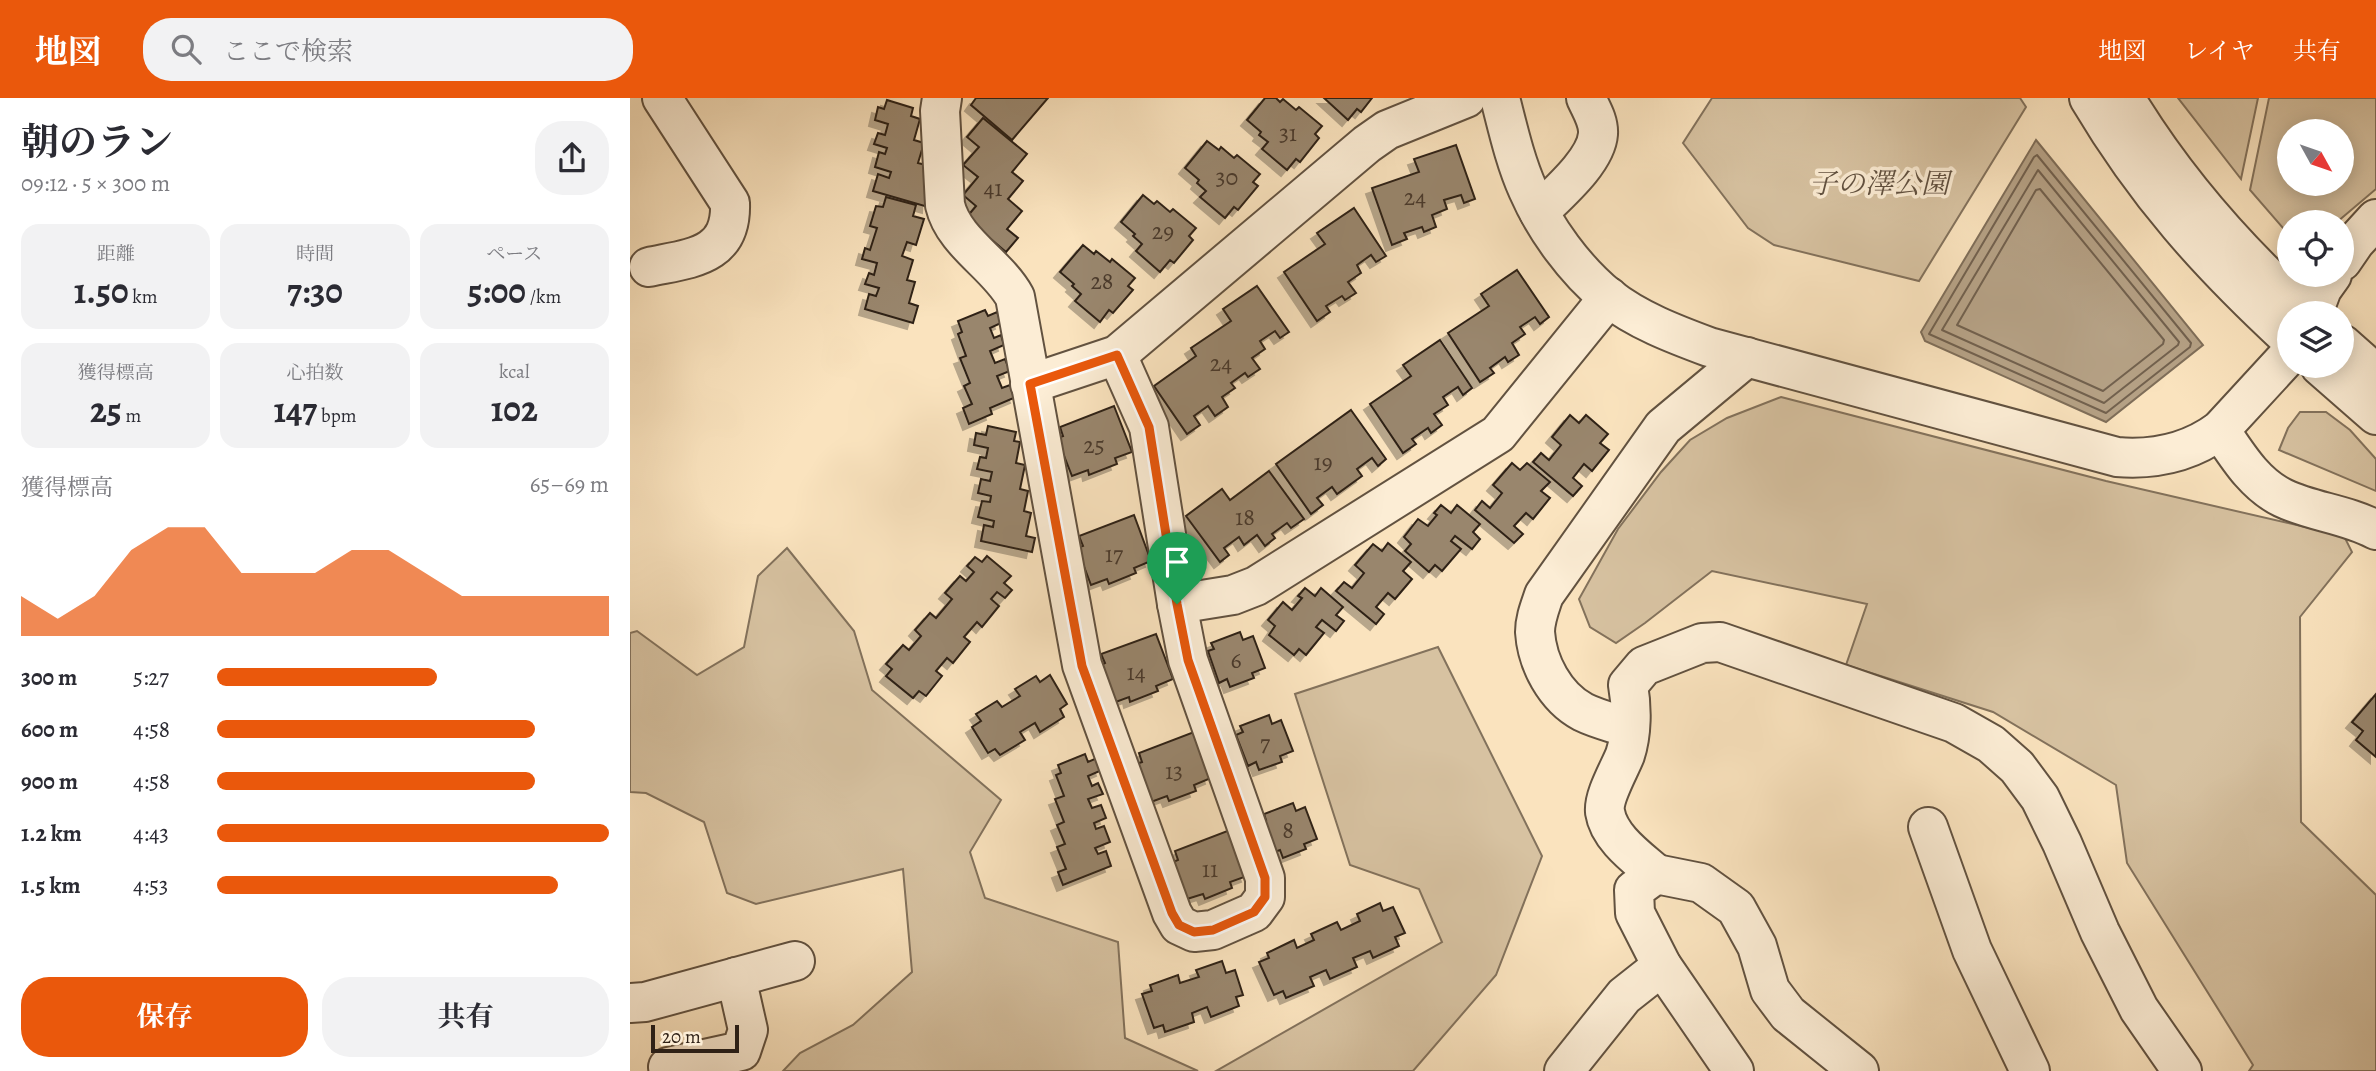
<!DOCTYPE html>
<html lang="ja">
<head>
<meta charset="utf-8">
<style>
  body { margin:0; font-family:Alegreya,"Noto Serif JP",serif; background:#f2f2f3; color:#2b2b33; height:100vh; display:flex; flex-direction:column; font-size:26px; white-space:nowrap }
  * { box-sizing:border-box; margin:0 }
  p { font-size:23px; color:#7c7c81 }
  .icon { flex:none; width:38px; height:38px; fill:none; stroke:currentColor; stroke-width:2; stroke-linecap:round; stroke-linejoin:round }
  .map { position:relative; flex:1; overflow:hidden }
  .panel { display:flex; flex-direction:column; background:#fff; width:630px }
  .panel>* { flex:none }
  .needle { width:46px; rotate:130deg }
  .fabs { position:absolute; left:1647px; top:21px; display:grid; gap:14px }
  .fabs a { display:grid; place-items:center; width:77px; height:77px; border-radius:50%; background:#fff; box-shadow:0 4px 18px #0003; font-size:35px }
  .scale { position:absolute; left:21px; bottom:18px; width:88px; box-sizing:border-box; padding-left:7px; border:4px solid #2f2116; border-top:0; font-size:19px; line-height:24px; white-space:nowrap; color:#2f2116; -webkit-text-stroke:5px #fcedd5; paint-order:stroke }
  .pin { position:absolute; display:grid; place-items:center; width:60px; height:60px; color:#fff; margin:-72px -30px; border-radius:50% 50% 50% 0; rotate:-45deg; box-shadow:0 0 7px #0007 }
  .pin .icon { rotate:45deg }
  .round { display:grid; place-items:center; flex:none; width:74px; height:74px; border-radius:28px; background:#f2f2f3 }
  .head { display:flex; align-items:center; justify-content:space-between; height:119px; padding:0 21px }
  h1 { font-size:38px; font-weight:700; line-height:52px }
  .metrics { display:grid; grid-template-columns:repeat(3,1fr); gap:10px; height:119px; padding:7px 21px }
  .metrics div { display:grid; align-content:center; border-radius:18px; background:#f2f2f3; text-align:center }
  .metrics b { font-size:35px; font-weight:700 }
  .metrics small { font-size:19px; font-weight:400 }
  .metrics p { font-size:19px }
  .chart { height:196px; padding:14px 21px }
  .chart p { display:flex; justify-content:space-between }
  .chart svg { width:100%; height:126px; margin-top:7px; fill:#ea580c; opacity:.7 }
  .action { display:flex; gap:14px; margin-top:auto; padding:14px 21px }
  .action a { flex:1; height:80px; border-radius:28px; background:#ea580c; color:#fff; font-size:28px; font-weight:700; line-height:80px; text-align:center }
  .action a+a { background:#f2f2f3; color:#2b2b33 }
  ul { padding:0 21px; list-style:none; font-size:23px }
  li { display:grid; grid-template-columns:112px 84px 1fr; align-items:center; height:52px }
  li i { height:18px; border-radius:9px; background:#ea580c }
  header { display:flex; align-items:center; gap:42px; box-sizing:border-box; height:98px; padding:0 35px; background:#ea580c; color:#fff }
  header strong { font-size:33px }
  nav { display:flex; gap:38px; margin-inline-start:auto; font-size:24px }
  .search { width:490px; height:63px; background:#f2f2f3; display:flex; align-items:center; gap:18px; box-sizing:border-box; padding:0 24px; border-radius:28px; color:#7c7c81; font-size:26px }
  main { display:flex; flex:1; min-height:0 }
  .map>svg:first-child { display:block }
</style>
</head>
<body>
<header>
<strong>地図</strong>
<div class="search"><svg class="icon" aria-label="search" viewBox="0 0 24 24"><circle cx="10" cy="10" r="6"/><path d="M15 15l6 6"/></svg>ここで検索</div>
<nav><a>地図</a><a>レイヤ</a><a>共有</a></nav>
</header>
<main>
<section class="panel">
<div class="head"><div><h1>朝のラン</h1><p>09:12 · 5 × 300 m</p></div><a class="round"><svg class="icon" aria-label="share" viewBox="0 0 24 24"><path d="M12 15V3M7 8l5-5 5 5M5 13v7h14v-7"/></svg></a></div>
<div class="metrics">
<div><p>距離</p><b>1.50<small> km</small></b></div>
<div><p>時間</p><b>7:30</b></div>
<div><p>ペース</p><b>5:00<small> /km</small></b></div>
</div>
<div class="metrics">
<div><p>獲得標高</p><b>25<small> m</small></b></div>
<div><p>心拍数</p><b>147<small> bpm</small></b></div>
<div><p>kcal</p><b>102</b></div>
</div>
<div class="chart"><p><span>獲得標高</span>65–69 m</p>
<svg viewBox="0 0 160 44" preserveAspectRatio="none"><path d="M0 44V30L10 38L20 30L30 14L40 6L50 6L60 22L70 22L80 22L90 14L100 14L110 22L120 30L130 30L140 30L150 30L160 30V44z"/></svg>
</div>
<ul>
<li><b>300 m</b>5:27<i style="width:56%"></i></li>
<li><b>600 m</b>4:58<i style="width:81%"></i></li>
<li><b>900 m</b>4:58<i style="width:81%"></i></li>
<li><b>1.2 km</b>4:43<i style="width:100%"></i></li>
<li><b>1.5 km</b>4:53<i style="width:87%"></i></li>
</ul>
<div class="action"><a>保存</a><a>共有</a></div>
</section>
<div class="map">
<svg width="1746" height="973" viewBox="0 0 1746 973">
  <defs>
    <filter id="shadow"><feDropShadow dx="-6" dy="6" stdDeviation="0" flood-color="#0004"/></filter>
  </defs>
  <rect width="100%" height="100%" fill="#fae3be"/>
  <filter id="stains"><feTurbulence type="fractalNoise" baseFrequency=".00286" numOctaves="4"/><feColorMatrix values="0 0 0 0 .2 0 0 0 0 .09 0 0 0 0 .02 0 0 0 .5 -.17"/></filter>
  <radialGradient id="worn" r=".72"><stop offset=".6" stop-color="#630" stop-opacity="0"/><stop offset="1" stop-color="#630" stop-opacity=".3"/></radialGradient>
  <g fill="#d7c2a1" stroke="#83725c" stroke-width="2" fill-rule="evenodd">
    <polygon points="1082,0 1390,0 1396,9 1289,183 1144,147 1118,130 1053,45"/>
    <polygon points="1548,0 1628,0 1611,81"/>
    <path d="M 1639,0 L 1746,0 L 1746,91 L 1707,124 L 1659,124 L 1659,137 L 1620,92 ZM 1659,33 L 1712,33 L 1712,86 L 1659,86 Z"/>
    <polygon points="1151,299 1476,383 1714,438 1722,454 1670,519 1671,724 1746,797 1746,973 1619,973 1623,967 1497,765 1486,687 1363,614 1216,567 1237,506 1082,473 1015,525 986,545 960,529 949,501 988,431 1031,374 1060,342 1097,320"/>
    <polygon points="1670,314 1696,314 1720,332 1746,361 1746,393 1649,352 1658,330"/>
    <polygon points="157,450 224,533 242,592 371,702 340,754 355,800 488,844 495,940 568,973 153,973 170,955 223,927 282,874 273,771 126,806 97,795 74,724 16,695 0,694 0,535 7,533 67,577 114,549 128,478"/>
    <polygon points="808,549 912,758 866,877 783,973 586,973 812,844 789,791 720,767 665,596"/>
  </g>
  <polygon fill="#b5a185" stroke="#7f6e59" stroke-width="2" points="1406,42 1573,247 1476,324 1295,243 1291,234"/>
  <g fill="none" stroke-linecap="round" stroke-linejoin="round">
    <g stroke="#72614e" stroke-width="2">
      <polygon points="1407,57 1561,245 1560,249 1476,315 1299,236 1404,59"/>
      <polygon points="1408,72 1549,244 1548,247 1474,305 1312,232"/>
      <polygon points="1410,91 1534,242 1533,246 1473,293 1327,227 1406,92"/>
    </g>
  </g>
  <g fill="#99866d" stroke="#2f2116" stroke-width="2" filter="url(#shadow)">
    <polygon points="346,0 418,0 382,42 341,7"/>
    <polygon points="635,0 646,0 650,4 653,1 666,12 669,9 692,28 685,36 689,40 670,64 666,61 657,72 632,51 638,44 629,37 631,34 617,22"/>
    <polygon points="694,0 742,0 731,14 727,11 718,22"/>
    <polygon points="257,2 283,10 281,18 290,21 284,42 294,45 288,65 300,68 298,109 243,93 248,76 259,80 261,74 245,69 249,54 255,56 257,50 244,46 248,35 255,37 258,26 245,22 248,9 254,11"/>
    <polygon points="353,20 397,56 382,74 393,83 378,101 392,113 377,131 388,140 376,154 336,120 346,108 333,97 348,79 333,67 349,49 337,39"/>
    <polygon points="577,43 589,52 591,49 604,60 607,57 630,76 623,84 628,88 608,112 604,109 595,120 570,99 576,93 567,85 569,82 555,70"/>
    <polygon points="826,47 845,101 834,105 831,97 814,102 817,111 802,117 806,129 794,134 792,129 774,135 777,141 762,147 742,90 789,74 784,61"/>
    <polygon points="513,97 524,106 527,103 540,114 543,111 566,130 559,138 563,142 544,165 540,162 530,174 506,153 512,146 503,138 505,136 491,124"/>
    <polygon points="256,99 286,107 283,118 294,121 286,147 277,144 272,158 283,162 277,182 285,184 279,205 288,208 283,225 235,211 239,196 246,198 249,190 235,186 239,175 244,177 247,165 232,161 235,150 240,152 247,130 240,128 246,108 253,109"/>
    <polygon points="724,110 756,158 746,164 741,157 727,167 731,175 718,184 726,195 715,202 712,198 696,208 700,214 687,223 654,174 695,146 687,135"/>
    <polygon points="453,147 464,156 466,153 480,164 482,161 505,180 498,188 503,192 483,215 479,212 470,224 445,203 451,196 442,188 444,186 430,174"/>
    <polygon points="887,172 919,219 910,226 905,219 890,229 895,236 882,245 889,257 878,264 875,259 860,270 864,275 850,284 818,235 859,208 851,196"/>
    <polygon points="627,188 659,234 650,240 645,233 630,243 635,251 622,260 630,271 618,279 615,275 601,285 605,290 592,299 598,309 585,318 578,308 564,318 570,327 557,336 524,288 566,258 561,250 601,223 593,211"/>
    <polygon points="355,212 358,218 367,214 371,225 360,230 364,240 371,237 374,247 360,253 365,265 375,261 380,273 367,278 372,290 380,287 386,299 360,310 362,316 339,326 333,310 342,306 334,288 340,285 330,260 336,258 328,236 332,234 328,223"/>
    <polygon points="810,242 842,290 833,297 828,289 813,299 818,307 804,316 812,327 801,335 798,330 782,341 786,346 773,355 740,306 781,278 773,267"/>
    <polygon points="484,308 502,354 485,360 487,366 459,377 458,372 442,378 427,340 433,338 430,329"/>
    <polygon points="721,312 756,361 748,368 742,360 727,371 732,378 707,396 702,389 687,400 693,407 681,416 646,366"/>
    <polygon points="940,317 949,325 956,317 978,336 970,345 979,352 962,373 954,366 943,380 952,388 943,398 903,364 911,355 919,362 931,347 922,339"/>
    <polygon points="358,328 386,334 384,343 390,344 386,365 395,367 390,391 398,393 394,413 401,415 396,438 405,440 402,454 351,443 354,427 363,429 364,423 348,419 352,403 360,404 361,398 348,395 351,381 360,383 362,374 347,371 350,359 356,360 358,350 344,347 346,335 356,337"/>
    <polygon points="882,365 890,372 897,365 920,384 911,393 920,400 903,421 896,415 884,428 893,436 884,445 845,412 852,403 860,410 872,395 863,387"/>
    <polygon points="639,373 674,421 661,430 657,425 642,436 645,440 635,448 627,437 614,447 609,439 594,450 599,457 590,464 556,418 592,391 600,402"/>
    <polygon points="811,407 821,415 827,407 850,426 843,434 850,441 842,451 825,438 821,443 831,451 812,473 805,467 799,474 775,453 781,446 774,439 788,421 798,428 807,417 804,415"/>
    <polygon points="504,417 521,463 504,470 506,475 479,486 477,481 461,487 447,450 453,448 449,438"/>
    <polygon points="758,445 781,464 773,473 782,481 765,501 758,495 746,509 754,516 746,526 706,493 714,484 722,490 734,475 725,467 743,446 752,453"/>
    <polygon points="357,458 381,478 374,485 382,492 375,500 367,494 361,501 369,508 352,529 347,524 334,539 340,544 323,565 317,560 306,573 312,578 296,598 289,593 283,600 256,578 262,571 256,566 273,547 279,552 291,538 285,532 300,515 306,520 322,501 315,495 330,478 336,483 344,474 337,468 345,459 352,464"/>
    <polygon points="675,490 685,498 691,490 713,509 706,517 714,523 706,533 692,522 686,529 694,535 676,557 669,551 664,557 639,537 645,528 638,522 653,504 662,512 672,500 668,498"/>
    <polygon points="610,534 613,542 623,538 635,570 622,575 624,580 600,589 597,581 589,585 578,553 584,551 581,545"/>
    <polygon points="526,536 543,581 526,588 528,593 500,604 499,599 483,605 469,568 475,565 471,556"/>
    <polygon points="420,577 437,606 430,611 434,619 410,634 405,625 390,634 395,642 370,657 365,651 358,655 342,629 351,623 346,616 367,603 372,609 390,598 385,591 406,578 410,584"/>
    <polygon points="1746,596 1746,659 1726,642 1733,633 1722,624"/>
    <polygon points="639,617 642,626 651,622 663,653 650,658 652,664 629,672 626,664 618,668 606,637 613,634 610,628"/>
    <polygon points="564,634 581,680 564,687 566,693 539,703 537,698 521,704 506,666 512,664 509,655"/>
    <polygon points="455,656 458,664 467,660 472,672 458,678 462,688 468,685 473,696 458,701 462,710 471,707 476,720 464,725 466,731 474,728 480,744 465,750 468,756 476,753 481,768 433,787 428,774 436,771 427,749 435,746 427,727 434,724 425,701 434,698 426,677 431,675 428,667"/>
    <polygon points="663,705 666,713 675,709 687,741 674,746 676,751 653,760 650,752 642,755 630,724 636,722 634,716"/>
    <polygon points="600,732 617,778 600,784 602,790 575,801 573,796 557,801 543,764 548,762 545,753"/>
    <polygon points="750,805 753,813 763,809 775,835 765,839 769,848 743,860 740,853 723,860 727,869 700,881 696,872 680,879 684,888 656,900 653,893 644,897 629,864 639,860 637,855 664,842 667,850 684,842 681,836 707,824 711,832 730,823 727,816"/>
    <polygon points="592,863 596,875 605,872 613,897 606,899 609,908 581,919 577,909 562,915 564,924 535,934 533,927 524,930 512,896 522,893 520,887 548,877 550,885 569,879 566,872"/>
  </g>
  <g fill="none" stroke-linecap="round" stroke-linejoin="round">
    <defs>
      <g id="minor">
        <path d="M 312,0 L 310,13 L 315,107 C 324,145 367,166 385,199 L 452,567 L 542,815 L 549,827 L 564,834 L 583,832 L 624,814 L 635,799 L 635,780 L 558,562 L 547,506 L 519,329 L 487,257"/>
        <path d="M 870,0 C 878,31 885,63 898,92 C 915,131 945,172 978,199 C 1007,222 1044,236 1079,249 L 1487,359 C 1524,362 1559,355 1590,332 L 1659,257"/>
        <path d="M 1459,0 C 1516,96 1577,164 1659,240"/>
        <path d="M 1495,0 C 1544,81 1606,152 1676,215"/>
        <path d="M 909,114 C 928,95 966,63 968,36 C 969,23 961,11 956,0"/>
        <polyline points="1712,163 1725,144 1746,121"/>
        <path d="M 19,169 C 61,160 102,159 100,105 L 32,0"/>
        <polyline points="1683,215 1692,191 1702,177"/>
        <polyline points="1712,246 1746,276"/>
        <polyline points="1690,268 1746,317"/>
        <polyline points="400,286 487,257 737,46 757,32 836,0"/>
        <path d="M 1590,332 C 1607,357 1624,386 1653,400 C 1682,414 1716,416 1746,432"/>
        <polyline points="547,506 603,497 626,488 868,336 979,199"/>
        <path d="M 999,630 C 984,625 967,621 953,614 C 925,599 907,565 905,534 C 905,521 910,509 914,497 L 1033,329 L 1117,259"/>
        <polyline points="1298,729 1342,852 1400,973"/>
        <path d="M 1026,776 C 1008,760 979,740 975,714 C 973,699 989,672 995,657 C 1002,636 1002,609 998,587 L 1014,568 L 1072,545 L 1090,544 L 1324,625 L 1361,646 L 1387,669 L 1410,700 L 1432,745 L 1470,834 L 1509,911 L 1552,973"/>
        <polyline points="0,905 15,904 165,863"/>
        <polyline points="38,969 111,953 118,932 106,879"/>
        <polyline points="934,973 994,898 1032,868"/>
        <polyline points="1104,973 1032,868 1005,815 1004,792 1026,776 1071,785 1106,810 1127,848 1140,892 1158,916 1229,973"/>
      </g>
    </defs>
    <use href="#minor" stroke="#625240" stroke-width="42"/>
    <use href="#minor" stroke="#fcedd5" stroke-width="38"/>
  </g>
  <g fill="none" stroke-linecap="round" stroke-linejoin="round">
    <defs>
      <polygon id="route" points="487,257 519,329 547,506 558,562 635,780 635,799 624,814 583,832 564,834 549,827 542,815 452,568 400,286"/>
    </defs>
    <use href="#route" stroke="#fff" stroke-width="14"/>
    <use href="#route" stroke="#ea580c" stroke-width="9"/>
  </g>
  <g text-anchor="middle" stroke-width="7" stroke-linejoin="round" paint-order="stroke">
    <g font-size="24" fill="#4a3a2c">
      <text x="658" y="43">31</text>
      <text x="597" y="87">30</text>
      <text x="363" y="98">41</text>
      <text x="785" y="107">24</text>
      <text x="533" y="141">29</text>
      <text x="472" y="191">28</text>
      <text x="591" y="273">24</text>
      <text x="464" y="355">25</text>
      <text x="693" y="372">19</text>
      <text x="615" y="427">18</text>
      <text x="484" y="464">17</text>
      <text x="606" y="570">6</text>
      <text x="506" y="582">14</text>
      <text x="635" y="653">7</text>
      <text x="544" y="681">13</text>
      <text x="658" y="740">8</text>
      <text x="580" y="779">11</text>
    </g>
    <g font-size="28" font-style="italic" fill="#615140" stroke="#fcedd5">
      <text x="1249" y="95">子の澤公園</text>
    </g>
  </g>
  <rect width="100%" height="100%" filter="url(#stains)"/>
  <rect width="100%" height="100%" fill="url(#worn)"/>
</svg>
<div class="fabs">
<a><svg class="needle" viewBox="-14 -14 28 28"><path d="M0-13l5 13h-10z" fill="#e53935"/><path d="M0 13l5-13h-10z" fill="#7c7c81"/></svg></a>
<a><svg class="icon" aria-label="locate" viewBox="0 0 24 24"><circle cx="12" cy="12" r="6"/><path d="M12 2v4M12 18v4M2 12h4M18 12h4"/></svg></a>
<a><svg class="icon" aria-label="layers" viewBox="0 0 24 24"><path d="M12 4l9 5-9 5-9-5zM3 14l9 5 9-5"/></svg></a>
</div>
<div class="scale">20 m</div>
<div class="pin" style="left:547px;top:506px;background:#1e9e55"><svg class="icon" aria-label="arrive" viewBox="0 0 24 24"><path d="M6 21V4h12l-3 4 3 4H6"/></svg></div>
</div>
</main>
</body>
</html>
